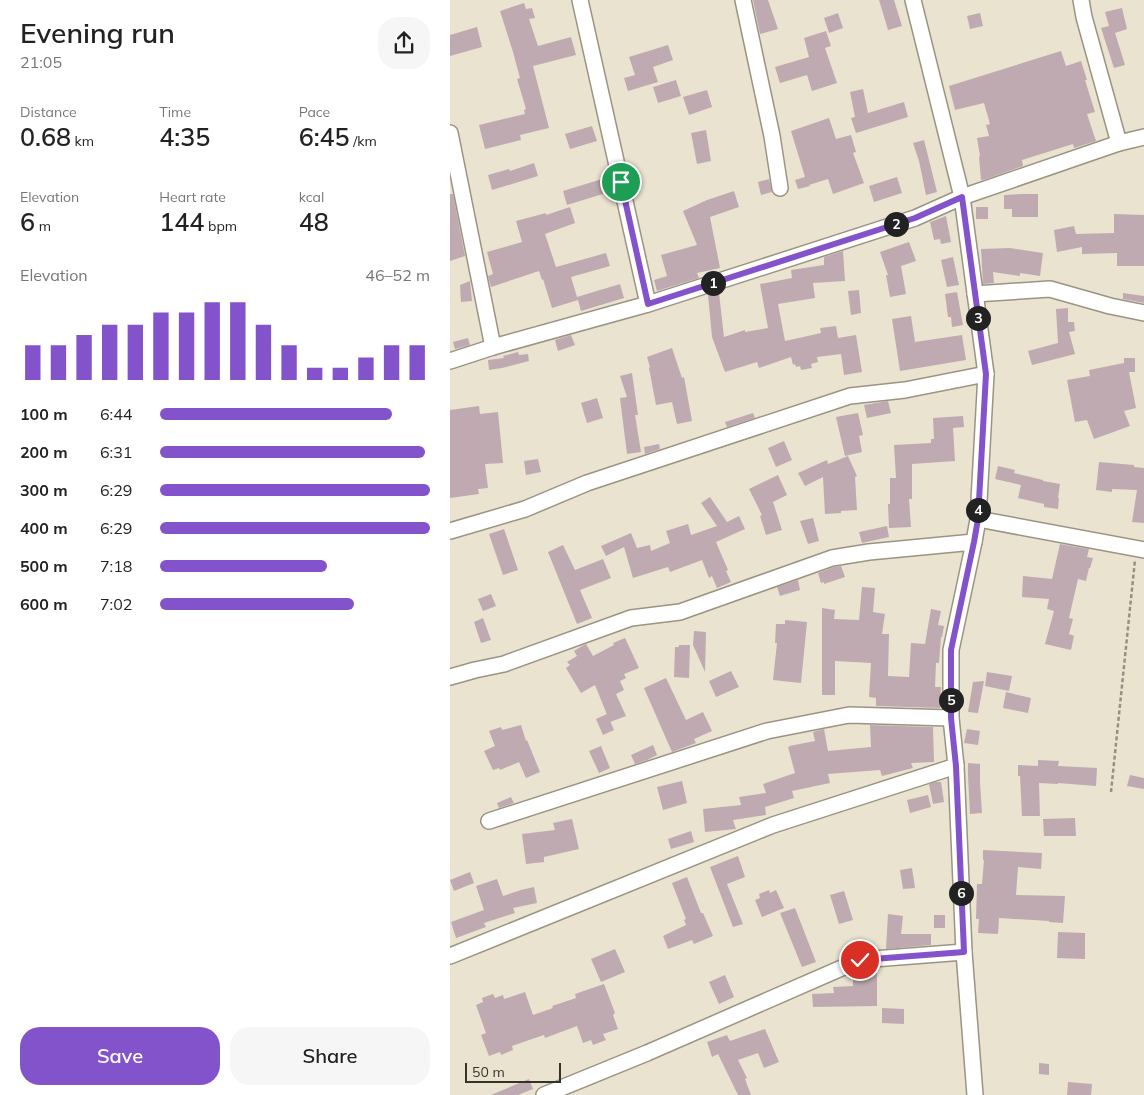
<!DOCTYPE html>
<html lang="en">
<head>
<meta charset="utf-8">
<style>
  body { margin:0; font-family:Mulish,sans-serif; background:#f6f6f6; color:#222; height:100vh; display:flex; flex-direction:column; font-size:19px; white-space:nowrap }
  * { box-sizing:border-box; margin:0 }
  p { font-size:16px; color:#767676 }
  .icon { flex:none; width:28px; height:28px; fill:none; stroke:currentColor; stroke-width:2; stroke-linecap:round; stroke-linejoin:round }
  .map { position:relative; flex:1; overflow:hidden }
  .drawer { display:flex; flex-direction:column; background:#fff; width:450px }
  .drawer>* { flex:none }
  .scale { position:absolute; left:15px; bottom:12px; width:96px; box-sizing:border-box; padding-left:5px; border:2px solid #35322b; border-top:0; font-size:14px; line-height:18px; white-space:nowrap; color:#35322b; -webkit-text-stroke:4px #eae3d0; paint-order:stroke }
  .pin { position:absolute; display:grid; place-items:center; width:42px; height:42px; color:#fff; margin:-21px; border:2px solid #fff; border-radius:50%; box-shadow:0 1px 5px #0007 }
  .km { position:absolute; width:25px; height:25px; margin:-12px; border-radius:50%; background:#222; color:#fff; font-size:14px; line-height:25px; text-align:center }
  .round { display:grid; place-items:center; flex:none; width:52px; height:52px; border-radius:20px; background:#f6f6f6 }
  .summary { display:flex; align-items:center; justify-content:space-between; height:85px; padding:0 20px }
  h1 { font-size:28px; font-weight:600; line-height:38px }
  .metrics { display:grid; grid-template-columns:repeat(3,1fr); gap:8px; height:85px; padding:5px 20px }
  .metrics div { display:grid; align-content:center }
  .metrics b { font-size:25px; font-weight:600 }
  .metrics small { font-size:14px; font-weight:400 }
  .metrics p { font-size:14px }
  .chart { height:140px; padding:10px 20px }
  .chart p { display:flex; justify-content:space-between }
  .chart svg { width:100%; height:90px; margin-top:5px; stroke:#8353cc; stroke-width:6 }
  .cta { display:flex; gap:10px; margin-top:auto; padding:10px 20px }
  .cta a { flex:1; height:58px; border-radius:20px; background:#8353cc; color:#fff; font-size:20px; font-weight:600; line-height:58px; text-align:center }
  .cta a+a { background:#f6f6f6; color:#222 }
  ul { padding:0 20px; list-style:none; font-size:16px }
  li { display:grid; grid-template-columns:80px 60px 1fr; align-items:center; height:38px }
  li i { height:12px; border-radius:6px; background:#8353cc }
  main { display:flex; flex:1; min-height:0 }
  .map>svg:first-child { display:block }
</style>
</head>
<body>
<main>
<section class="drawer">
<div class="summary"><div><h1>Evening run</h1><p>21:05</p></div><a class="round"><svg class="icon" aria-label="share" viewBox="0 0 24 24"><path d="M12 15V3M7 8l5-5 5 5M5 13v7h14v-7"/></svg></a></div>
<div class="metrics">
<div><p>Distance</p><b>0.68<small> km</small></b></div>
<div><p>Time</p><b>4:35</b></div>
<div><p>Pace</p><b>6:45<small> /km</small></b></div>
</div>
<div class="metrics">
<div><p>Elevation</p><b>6<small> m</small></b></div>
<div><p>Heart rate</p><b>144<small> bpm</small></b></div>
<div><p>kcal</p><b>48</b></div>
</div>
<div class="chart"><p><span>Elevation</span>46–52 m</p>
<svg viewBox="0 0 160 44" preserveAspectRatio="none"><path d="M5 44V27M15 44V27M25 44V22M35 44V17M45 44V17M55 44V11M65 44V11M75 44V6M85 44V6M95 44V17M105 44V27M115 44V38M125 44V38M135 44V33M145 44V27M155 44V27"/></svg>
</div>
<ul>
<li><b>100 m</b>6:44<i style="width:86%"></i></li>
<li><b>200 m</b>6:31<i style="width:98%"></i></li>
<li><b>300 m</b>6:29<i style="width:100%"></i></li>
<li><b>400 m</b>6:29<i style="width:100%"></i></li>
<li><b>500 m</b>7:18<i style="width:62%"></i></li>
<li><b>600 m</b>7:02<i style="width:72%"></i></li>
</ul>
<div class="cta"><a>Save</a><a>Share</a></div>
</section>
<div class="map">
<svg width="694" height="1095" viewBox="0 0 694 1095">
  <rect width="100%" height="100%" fill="#eae3d0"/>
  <g fill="#c0aab1">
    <polygon points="303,0 318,0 328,29 310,34"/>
    <polygon points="429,0 444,0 452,26 438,30"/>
    <polygon points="74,3 76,9 82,8 85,18 79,19 88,46 121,37 126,55 83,66 99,128 70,135 71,140 35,149 29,125 75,114 74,110 76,109 67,79 70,78 63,52 50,11"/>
    <polygon points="672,8 677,29 665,33 675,65 664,68 651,28 659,26 655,12"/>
    <polygon points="388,13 393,28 379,33 374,18"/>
    <polygon points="530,13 533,26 520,29 517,16"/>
    <polygon points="27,27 32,47 0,56 0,35"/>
    <polygon points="376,31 381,46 375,48 387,83 362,91 357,75 330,83 325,67 359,57 354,38"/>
    <polygon points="218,45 223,60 203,67 208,82 178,91 174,78 185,75 179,57"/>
    <polygon points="611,51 616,66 631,61 637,80 635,80 645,112 637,114 646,141 624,148 623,144 572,160 573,166 536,179 531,180 529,157 530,156 527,138 539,136 536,125 540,124 534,103 505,110 499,86"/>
    <polygon points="226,80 231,96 208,103 203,87"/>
    <polygon points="413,89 418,113 454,102 458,117 406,133 401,118 405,117 400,92"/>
    <polygon points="257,90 262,107 239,115 233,97"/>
    <polygon points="379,118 386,139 401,135 406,152 403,153 414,183 383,194 378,179 359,185 360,186 348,189 345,180 355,177 341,131"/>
    <polygon points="142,126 147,141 120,149 115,134"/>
    <polygon points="256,130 261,161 247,164 241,133"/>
    <polygon points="474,140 487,192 476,195 469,161 463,143"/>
    <polygon points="84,163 88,176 42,190 38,175 59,169 60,171"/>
    <polygon points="447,177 452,193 424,202 419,186"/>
    <polygon points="152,179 156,193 117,205 113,191"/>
    <polygon points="319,179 322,192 311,195 308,182"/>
    <polygon points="284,191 289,207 260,217 270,268 247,273 249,278 207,291 204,280 217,276 211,255 247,245 233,211 257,200"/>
    <polygon points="0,194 3,194 15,256 0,261"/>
    <polygon points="573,194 588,194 588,217 562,217 562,209 554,209 554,195"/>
    <polygon points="120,207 125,223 95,234 106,267 156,253 160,266 121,277 127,297 170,284 174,298 131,311 128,300 102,308 93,279 92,280 89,271 41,287 38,276 43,274 37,252 72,242 66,221 96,213 96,215"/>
    <rect x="526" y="207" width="12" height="12"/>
    <polygon points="664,214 694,215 694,266 667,266 667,253 632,254 632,247 607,252 604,230 624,226 626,234 664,233"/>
    <polygon points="496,216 501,242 491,244 490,239 484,240 480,222"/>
    <polygon points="459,242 466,261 451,266 456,294 440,297 436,275 438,275 430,252"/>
    <polygon points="560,248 593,253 590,276 570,273 570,276 543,272 544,283 533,284 531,249"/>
    <polygon points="393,251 395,281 363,283 365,298 328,304 335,341 371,333 370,328 386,326 388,338 406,335 412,372 394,375 391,354 367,357 368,362 361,364 362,368 351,370 350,366 346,367 345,364 343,365 341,357 309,368 307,362 275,372 262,337 258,295 269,293 274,337 295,330 295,332 318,328 310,284 342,278 341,270 374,265 374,257"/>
    <polygon points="503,257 509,285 497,287 491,260"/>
    <polygon points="20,281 22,301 11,302 10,285"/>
    <polygon points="409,290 411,313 401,315 398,291"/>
    <polygon points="507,292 513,325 502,327 501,317 498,317 495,294"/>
    <polygon points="673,293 694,296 694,303 673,299"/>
    <polygon points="618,308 618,322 624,322 625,331 619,332 625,354 582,365 578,351 608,343 606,309"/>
    <polygon points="461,316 465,342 512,335 516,360 450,371 442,319"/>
    <polygon points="121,335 125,345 108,351 105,340"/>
    <polygon points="18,338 20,345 5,349 3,342"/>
    <polygon points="222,348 232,378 234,377 242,421 227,424 222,402 206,405 199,368 200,367 197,357"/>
    <polygon points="68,352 69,355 78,354 79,361 52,368 39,370 38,360 54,358 53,356"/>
    <polygon points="674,358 685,358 685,372 679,372 686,408 674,411 680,426 644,439 637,420 625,422 617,380 640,376 639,370 674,363"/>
    <polygon points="182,373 188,415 185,415 191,452 177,454 170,398 177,397 170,376"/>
    <polygon points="147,398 153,418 137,423 131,403"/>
    <polygon points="438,401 441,413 417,418 414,405"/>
    <polygon points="29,406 30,414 48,412 53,463 35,464 38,488 28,489 29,494 0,498 0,410"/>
    <polygon points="303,413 305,418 277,427 275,422"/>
    <polygon points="408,413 413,435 409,436 412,452 395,456 386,417"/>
    <polygon points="513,416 514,427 503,428 505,461 462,464 462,499 459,499 461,527 439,528 438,504 440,504 440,478 446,478 444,445 481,443 481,439 484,439 483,418"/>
    <polygon points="334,441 342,460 326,467 318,448"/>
    <polygon points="209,444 210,449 195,454 194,447"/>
    <polygon points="398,456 407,476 405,477 407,510 391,511 391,513 375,514 373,477 355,486 348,473 377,460 378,464"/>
    <polygon points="88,459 91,472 76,475 74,461"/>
    <polygon points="649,462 684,465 684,467 694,468 694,523 682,522 687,490 662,489 662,492 646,490"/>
    <polygon points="548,466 565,470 564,473 593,480 593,481 610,484 608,498 609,498 608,509 594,507 594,504 568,498 571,485 545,479"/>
    <polygon points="328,475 337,495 323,502 332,530 316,535 310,516 312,515 299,489"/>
    <polygon points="260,497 277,522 289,516 295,529 266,542 278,570 276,571 281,582 267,588 262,576 259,578 252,560 220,572 218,567 183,578 174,547 156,556 151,546 181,533 187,548 200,545 201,551 220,543 216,531 238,524 241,535 267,526 251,503"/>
    <polygon points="363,518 369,541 358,544 350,521"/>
    <polygon points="437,526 439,537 412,543 409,532"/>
    <polygon points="54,529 68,570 53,575 39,534"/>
    <polygon points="610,544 639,549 637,557 643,558 640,568 639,568 636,581 628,579 619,618 623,619 619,634 624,636 621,650 595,644 604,611 597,609 599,599 572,597 573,576 602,579"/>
    <polygon points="113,545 125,570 153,559 161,578 130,590 142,618 127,624 98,552"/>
    <polygon points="391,566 395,577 374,584 374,582 371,583 368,573 384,567"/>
    <polygon points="348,580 350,590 330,596 327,587"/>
    <polygon points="412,587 425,588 423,612 435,614 432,634 439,634 438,676 459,677 461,643 475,644 481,609 491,611 488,625 494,626 492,637 491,637 489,663 486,663 485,687 491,687 490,708 426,706 426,698 419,697 421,663 385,661 385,695 372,695 372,608 385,610 384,619 409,620"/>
    <polygon points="41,594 46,606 33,611 28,599"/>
    <polygon points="33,618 41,640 31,643 24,622"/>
    <polygon points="335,620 357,622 351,683 323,680 327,643 325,643 326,624 335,624"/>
    <polygon points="244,631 256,632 255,672 243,645"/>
    <polygon points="175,638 189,668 174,674 176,678 170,681 174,690 166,694 176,716 160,722 145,685 131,693 116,668 120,665 117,662 127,656 124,651 132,646 136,644 143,656 164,645 163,643"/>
    <polygon points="229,645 240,645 239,678 224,677 225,647 229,647"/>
    <polygon points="281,671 289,687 266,697 259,681"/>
    <polygon points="537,672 562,676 559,691 535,686"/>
    <polygon points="216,678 236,720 253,712 262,731 244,739 246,743 222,752 194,688"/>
    <polygon points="534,681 528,713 518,712 523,682"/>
    <polygon points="556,692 581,698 578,713 553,708"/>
    <polygon points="157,714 164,730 153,735 146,719"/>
    <polygon points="71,725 76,741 77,740 90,772 76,778 69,762 50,770 49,768 43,770 34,751 45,746 39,731 51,727 52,730"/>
    <polygon points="420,725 483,727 484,762 461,763 463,768 432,776 430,770 378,774 380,783 342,791 344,798 315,807 316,815 283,820 286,829 255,832 253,809 291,805 289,797 316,793 313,784 345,773 338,747 340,747 339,746 365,741 363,732 374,729 378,751 421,747"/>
    <polygon points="517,729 530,731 528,745 514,743"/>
    <polygon points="203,745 207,755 197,760 185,764 181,755"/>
    <polygon points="151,746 160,768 149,773 139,751"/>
    <polygon points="588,760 609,761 608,766 647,768 646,786 608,783 608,784 589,783 590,816 572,816 570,776 568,776 568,765 588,766"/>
    <polygon points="518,763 530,764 530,783 532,813 520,814 518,776"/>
    <polygon points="680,775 694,778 694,789 677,786"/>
    <polygon points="232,781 237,803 213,810 207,787"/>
    <polygon points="485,782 491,782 494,802 483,804 479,784"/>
    <polygon points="478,795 481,807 460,813 457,800"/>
    <polygon points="61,797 64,803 49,808 47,803"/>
    <polygon points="625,818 626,836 594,836 593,819"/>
    <polygon points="122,819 129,849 94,857 94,862 76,864 72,834 105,830 103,823"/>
    <polygon points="241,831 244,842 221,849 218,839"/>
    <polygon points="533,850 592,853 591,869 568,867 566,895 615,896 613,923 599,922 599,921 549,918 548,934 528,933 529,919 526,919 527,884 532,884 534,860 533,860"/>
    <polygon points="288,856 295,877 277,884 293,924 283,927 260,867"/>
    <polygon points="462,868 465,888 453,889 450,870"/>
    <polygon points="20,872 24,883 4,891 0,880"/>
    <polygon points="237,877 251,913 253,913 263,936 244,944 242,940 218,949 213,936 236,925 234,920 236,919 222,883"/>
    <polygon points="47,879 53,896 71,890 84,887 87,903 63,908 65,913 34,923 36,927 6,938 1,922 34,910 26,886"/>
    <polygon points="319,890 320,893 326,890 334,908 312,917 305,900 310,898 309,894"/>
    <polygon points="394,891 403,920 389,924 380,895"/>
    <polygon points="345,908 366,962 352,967 330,913"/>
    <polygon points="438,914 453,916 451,934 481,934 481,945 436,949"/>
    <rect x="484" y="915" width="11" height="13"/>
    <polygon points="608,932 635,933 635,959 607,958"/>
    <polygon points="165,949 175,972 151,982 141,959"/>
    <polygon points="406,972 427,972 427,1006 363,1007 362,994 384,993 383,987 403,986 403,979 405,979 405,973"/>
    <polygon points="275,975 284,997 269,1004 259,982"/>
    <polygon points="154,984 165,1013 163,1015 168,1029 153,1034 156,1040 143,1045 141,1040 133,1043 127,1026 95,1038 94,1035 82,1039 62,1046 63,1050 51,1055 50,1052 39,1056 31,1035 36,1033 26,1005 33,1002 32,998 43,994 45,998 53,995 54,999 75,992 83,1015 103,1008 102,1006 126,998 125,994"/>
    <polygon points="432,1008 454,1009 454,1024 432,1023"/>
    <polygon points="315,1029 329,1062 314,1068 308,1053 288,1060 297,1078 295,1079 301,1095 288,1095 268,1054 262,1057 257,1042 277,1035 280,1041"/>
    <polygon points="589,1063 599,1064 599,1075 589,1074"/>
    <polygon points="79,1079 83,1089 68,1095 41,1095"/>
    <polygon points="618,1082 642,1084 641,1095 617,1095"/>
  </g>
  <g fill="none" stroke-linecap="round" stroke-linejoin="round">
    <defs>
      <g id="minor">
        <polyline points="130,0 198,304"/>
        <polyline points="293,0 322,136 330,188"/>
        <polyline points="463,0 512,197 536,374 528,519 524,542 501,650 501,718 506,766 514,952 525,1095"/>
        <polyline points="631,0 634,17 669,143"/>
        <polyline points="0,133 43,347"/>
        <polyline points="525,294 600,289 660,306 694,313"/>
        <polyline points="0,361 43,347 198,304 465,218 512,197 669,143 694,137"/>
        <polyline points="528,519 694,550"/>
        <polyline points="0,531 75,509 137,483 400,396 455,390 536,374"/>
        <polyline points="0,677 25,670 54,664 181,618 230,612 382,558 419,552 524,542"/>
        <polyline points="39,821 317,731 399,715 501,718"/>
        <polyline points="0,956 323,825 506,766"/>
        <polyline points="94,1095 197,1053 410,960 514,952"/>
      </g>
    </defs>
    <use href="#minor" stroke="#9b9483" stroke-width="18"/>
    <polyline stroke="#959083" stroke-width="2.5" stroke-dasharray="4 2.5" stroke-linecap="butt" points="661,792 685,560"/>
    <use href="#minor" stroke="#fff" stroke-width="15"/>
  </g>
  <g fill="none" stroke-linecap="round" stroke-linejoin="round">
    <defs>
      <polyline id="route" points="171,182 198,304 465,218 512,197 536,374 528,519 524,542 501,650 501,718 506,766 514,952 410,960"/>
    </defs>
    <use href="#route" stroke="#fff" stroke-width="10"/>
    <use href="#route" stroke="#8353cc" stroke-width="6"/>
  </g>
</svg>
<div class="scale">50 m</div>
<div class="pin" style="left:171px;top:182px;background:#1e9e55"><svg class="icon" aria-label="arrive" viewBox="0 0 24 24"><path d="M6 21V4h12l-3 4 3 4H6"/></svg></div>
<div class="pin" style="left:410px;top:960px;background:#d93025"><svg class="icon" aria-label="check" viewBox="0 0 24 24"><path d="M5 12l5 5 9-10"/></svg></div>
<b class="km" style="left:263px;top:283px">1</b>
<b class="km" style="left:446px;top:224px">2</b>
<b class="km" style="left:528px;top:318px">3</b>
<b class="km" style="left:528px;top:510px">4</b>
<b class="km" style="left:501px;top:700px">5</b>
<b class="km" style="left:511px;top:893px">6</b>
</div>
</main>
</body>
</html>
